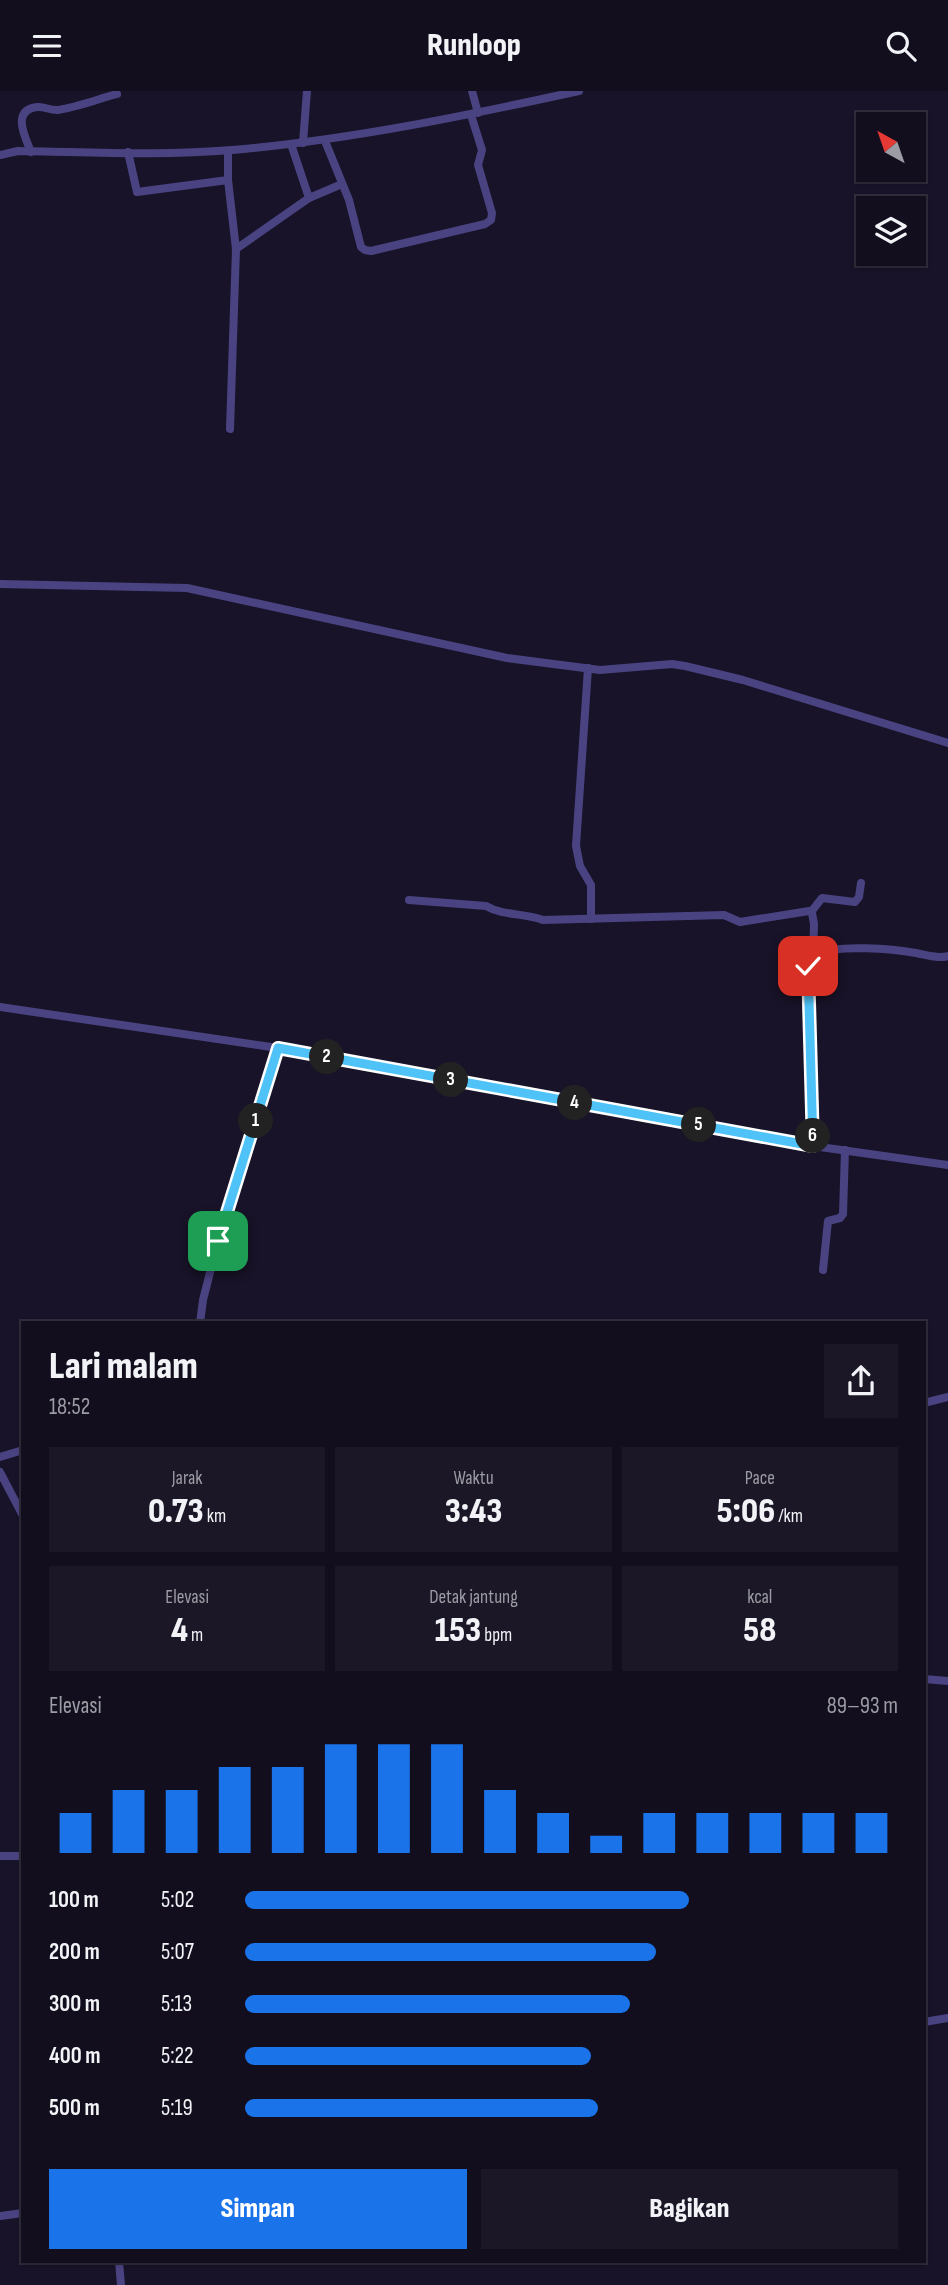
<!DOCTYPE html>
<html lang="id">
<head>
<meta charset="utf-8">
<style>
  body { margin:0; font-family:"Sofia Sans Condensed",sans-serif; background:#1b1727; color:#f1f3f6; height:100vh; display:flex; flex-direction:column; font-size:26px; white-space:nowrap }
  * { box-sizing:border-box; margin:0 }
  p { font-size:23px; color:#9c9ca4 }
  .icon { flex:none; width:38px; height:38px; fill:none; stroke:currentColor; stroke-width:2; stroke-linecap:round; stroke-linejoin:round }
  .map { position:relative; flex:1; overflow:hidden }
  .side { position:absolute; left:21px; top:1230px; width:905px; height:942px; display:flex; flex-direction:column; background:#120e1e; border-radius:0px; box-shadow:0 2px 5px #0004,0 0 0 2px #312e3c }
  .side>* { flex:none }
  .needle { width:46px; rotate:320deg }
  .fabs { position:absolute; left:856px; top:21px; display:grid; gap:14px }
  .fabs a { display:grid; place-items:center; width:70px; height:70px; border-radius:0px; background:#120e1e; box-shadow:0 2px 5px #0004,0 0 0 2px #312e3c; font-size:35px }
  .pin { position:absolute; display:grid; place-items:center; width:60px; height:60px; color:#fff; margin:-30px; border-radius:14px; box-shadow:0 4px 10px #0006 }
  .km { position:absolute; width:35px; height:35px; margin:-18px; border-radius:50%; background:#222; color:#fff; font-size:19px; line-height:35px; text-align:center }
  .round { display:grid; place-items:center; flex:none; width:74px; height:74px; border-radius:0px; background:#1b1727 }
  .overview { display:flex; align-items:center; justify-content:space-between; height:119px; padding:0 28px }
  h1 { font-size:38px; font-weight:800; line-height:52px }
  .stats { display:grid; grid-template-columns:repeat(3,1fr); gap:10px; height:119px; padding:7px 28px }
  .stats div { display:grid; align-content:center; border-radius:0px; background:#1b1727; text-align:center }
  .stats b { font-size:35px; font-weight:800 }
  .stats small { font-size:19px; font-weight:400 }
  .stats p { font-size:19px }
  .chart { height:196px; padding:14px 28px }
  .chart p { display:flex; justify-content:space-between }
  .chart svg { width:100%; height:126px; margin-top:7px; stroke:#1a73e8; stroke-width:6 }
  .cta { display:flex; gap:14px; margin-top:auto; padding:14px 28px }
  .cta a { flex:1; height:80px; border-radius:0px; background:#1a73e8; color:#fff; font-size:28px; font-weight:800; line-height:80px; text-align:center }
  .cta a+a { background:#1b1727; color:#f1f3f6 }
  ul { padding:0 28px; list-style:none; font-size:23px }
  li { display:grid; grid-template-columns:112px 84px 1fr; align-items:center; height:52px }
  li i { height:18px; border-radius:9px; background:#1a73e8 }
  header { display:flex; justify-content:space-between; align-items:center; height:91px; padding:0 28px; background:#120e1e; font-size:32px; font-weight:800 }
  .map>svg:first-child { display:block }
</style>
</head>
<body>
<header><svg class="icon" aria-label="menu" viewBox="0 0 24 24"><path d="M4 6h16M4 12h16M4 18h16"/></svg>Runloop<svg class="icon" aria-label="search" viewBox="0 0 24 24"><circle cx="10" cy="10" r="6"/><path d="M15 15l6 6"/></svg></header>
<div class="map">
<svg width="948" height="2194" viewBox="0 0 948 2194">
  <rect width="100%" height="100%" fill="#181328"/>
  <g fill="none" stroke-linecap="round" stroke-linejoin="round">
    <g stroke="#4a4382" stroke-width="8">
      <polyline points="472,0 478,22"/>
      <polyline points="325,50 349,109 361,156 365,159 371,160 485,133 491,129 492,122 478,74 482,59 471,24"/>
      <polyline points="303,52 307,0"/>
      <polyline points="291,53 309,107"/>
      <polyline points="228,60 228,89 236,158 230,338"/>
      <path d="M 31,61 C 25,46 11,19 37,16 C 44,15 51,20 58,19 C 78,16 98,8 117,3"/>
      <polyline points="128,61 137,101 228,89"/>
      <path d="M 0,64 L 18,60 C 89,61 161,65 232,59 C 349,49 464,25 579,0"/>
      <polyline points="236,158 309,107 342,93"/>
      <polyline points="0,493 187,497 507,567 600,579 672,573 685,575 743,589 948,652"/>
      <polyline points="588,577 576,755 580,775 591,794 591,828"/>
      <path d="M 409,809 L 486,815 C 503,825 525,822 543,829 L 724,824 L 740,831 L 809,820 L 812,822 L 814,833 L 813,866"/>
      <polyline points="811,821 822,807 855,811 859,806 861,792"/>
      <polyline points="0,916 278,957 813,1055 948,1074"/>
      <path d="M 813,1055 L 808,875 C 810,870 813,865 818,863 C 837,853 894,858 916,862 C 927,864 937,868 948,865"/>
      <polyline points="823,1179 828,1130 840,1127 843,1123 845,1059"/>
      <polyline points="200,1232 203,1209 218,1150 278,957"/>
      <polyline points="924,1312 948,1306"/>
      <polyline points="0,1366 23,1359"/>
      <polyline points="0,1381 23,1425"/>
      <polyline points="924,1588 948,1590"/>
      <polyline points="0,1765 23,1765"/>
      <polyline points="924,1931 948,1927"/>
      <polyline points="0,2125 23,2122"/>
      <polyline points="119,2170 121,2194"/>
    </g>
  </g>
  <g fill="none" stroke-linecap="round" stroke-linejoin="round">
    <defs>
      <polyline id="route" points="218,1150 278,957 813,1055 808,875"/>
    </defs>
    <use href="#route" stroke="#fff" stroke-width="14"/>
    <use href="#route" stroke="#4fc3f7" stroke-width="9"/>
  </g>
</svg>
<div class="fabs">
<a><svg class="needle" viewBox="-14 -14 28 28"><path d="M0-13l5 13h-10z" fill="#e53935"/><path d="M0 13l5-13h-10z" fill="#9c9ca4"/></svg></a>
<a><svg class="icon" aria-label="layers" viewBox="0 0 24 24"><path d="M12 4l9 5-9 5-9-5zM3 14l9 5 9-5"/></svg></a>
</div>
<div class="pin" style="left:218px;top:1150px;background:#1e9e55"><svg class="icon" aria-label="arrive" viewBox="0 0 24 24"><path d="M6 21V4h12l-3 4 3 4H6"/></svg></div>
<div class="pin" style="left:808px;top:875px;background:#d93025"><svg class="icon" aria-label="check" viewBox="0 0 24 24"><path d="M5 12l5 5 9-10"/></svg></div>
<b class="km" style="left:256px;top:1030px">1</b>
<b class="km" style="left:327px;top:966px">2</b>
<b class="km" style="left:451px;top:989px">3</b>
<b class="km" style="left:575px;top:1012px">4</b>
<b class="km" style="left:699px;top:1034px">5</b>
<b class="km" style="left:813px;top:1045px">6</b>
<section class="side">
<div class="overview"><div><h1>Lari malam</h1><p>18:52</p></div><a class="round"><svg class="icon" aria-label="share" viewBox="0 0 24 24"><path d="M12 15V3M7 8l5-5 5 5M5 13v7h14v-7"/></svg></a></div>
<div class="stats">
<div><p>Jarak</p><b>0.73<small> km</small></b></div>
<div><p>Waktu</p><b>3:43</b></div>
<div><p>Pace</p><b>5:06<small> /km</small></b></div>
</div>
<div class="stats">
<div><p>Elevasi</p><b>4<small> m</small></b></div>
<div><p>Detak jantung</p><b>153<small> bpm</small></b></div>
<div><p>kcal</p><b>58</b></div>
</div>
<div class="chart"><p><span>Elevasi</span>89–93 m</p>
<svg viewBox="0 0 160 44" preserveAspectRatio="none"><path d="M5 44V30M15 44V22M25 44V22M35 44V14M45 44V14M55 44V6M65 44V6M75 44V6M85 44V22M95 44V30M105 44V38M115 44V30M125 44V30M135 44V30M145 44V30M155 44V30"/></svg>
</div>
<ul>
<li><b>100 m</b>5:02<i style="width:68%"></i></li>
<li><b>200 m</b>5:07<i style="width:63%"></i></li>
<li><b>300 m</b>5:13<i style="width:59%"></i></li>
<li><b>400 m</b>5:22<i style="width:53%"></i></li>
<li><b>500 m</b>5:19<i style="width:54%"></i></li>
</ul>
<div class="cta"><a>Simpan</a><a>Bagikan</a></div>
</section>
</div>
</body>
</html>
